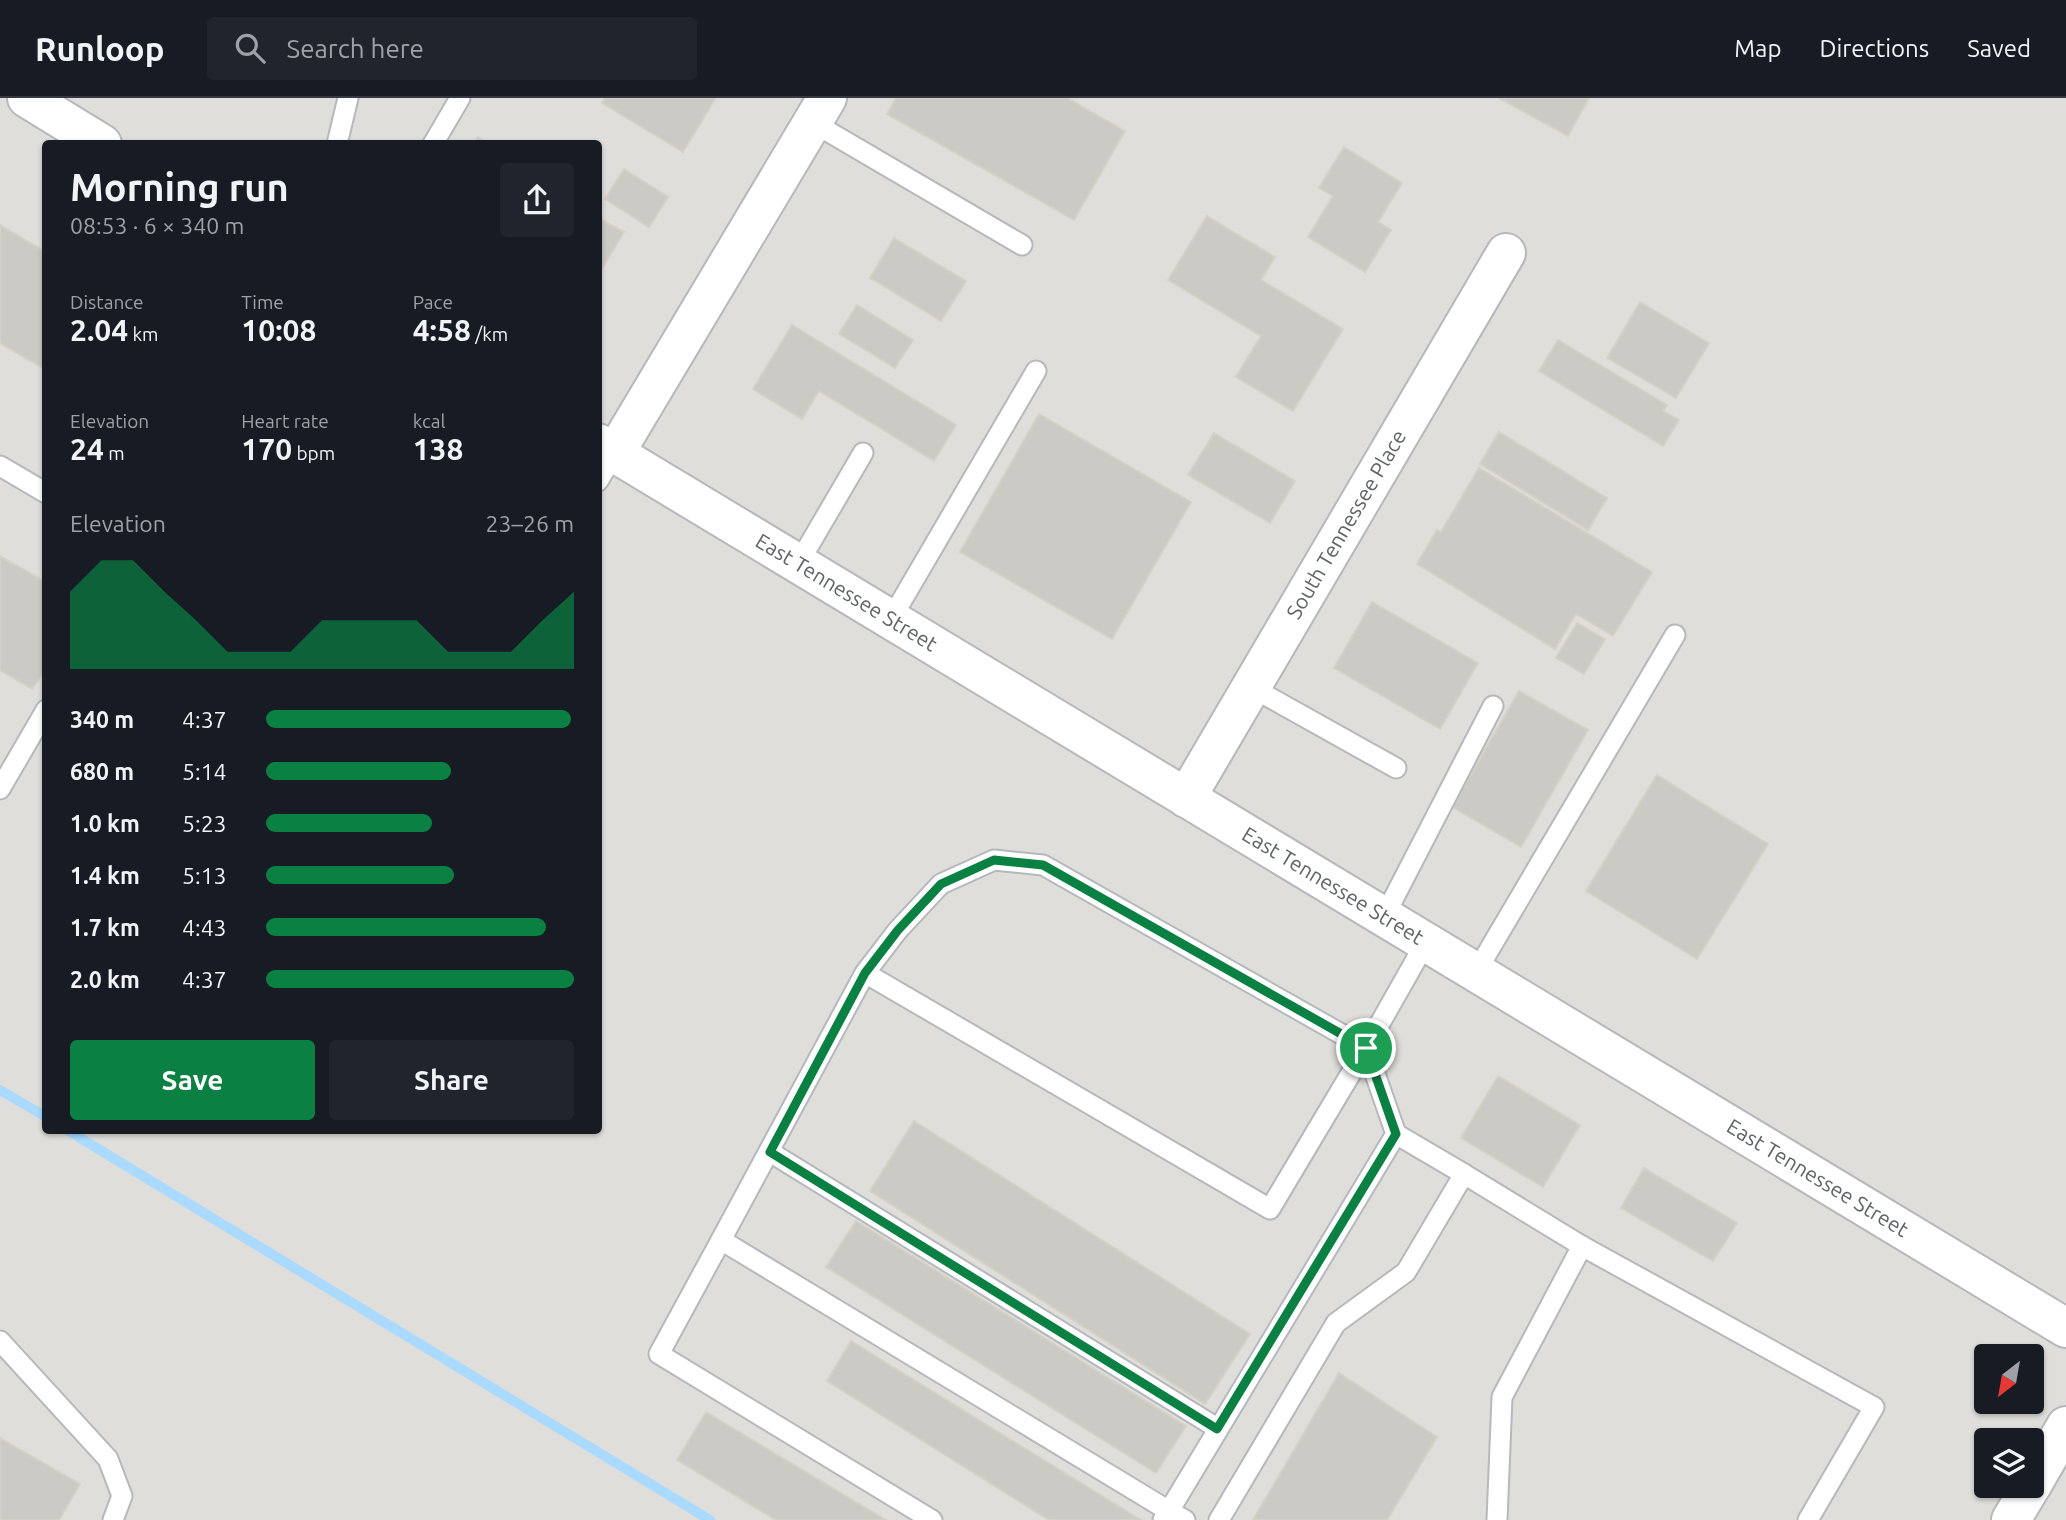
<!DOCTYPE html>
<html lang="en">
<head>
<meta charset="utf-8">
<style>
  body { margin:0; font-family:Ubuntu,sans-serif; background:#20242c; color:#f1f3f6; height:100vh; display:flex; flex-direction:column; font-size:26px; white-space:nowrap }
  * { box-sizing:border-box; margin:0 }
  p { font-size:23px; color:#9ea1a6 }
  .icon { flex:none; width:38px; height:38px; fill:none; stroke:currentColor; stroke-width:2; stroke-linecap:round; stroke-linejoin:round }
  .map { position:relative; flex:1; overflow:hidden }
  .panel { position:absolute; left:42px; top:42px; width:560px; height:994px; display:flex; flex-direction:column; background:#171b24; border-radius:7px; box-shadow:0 2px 5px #0004 }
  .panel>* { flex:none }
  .needle { width:46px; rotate:211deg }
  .controls { position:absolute; left:1974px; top:1246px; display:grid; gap:14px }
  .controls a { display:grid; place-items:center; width:70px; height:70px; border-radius:7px; background:#171b24; box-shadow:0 2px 5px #0004; font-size:35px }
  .pin { position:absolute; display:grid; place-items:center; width:60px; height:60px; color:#fff; margin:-30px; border:4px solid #fff; border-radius:50%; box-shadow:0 2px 7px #0007 }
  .round { display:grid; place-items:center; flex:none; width:74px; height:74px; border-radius:7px; background:#20242c }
  .overview { display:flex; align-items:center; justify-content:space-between; height:119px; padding:0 28px }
  h1 { font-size:38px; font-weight:700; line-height:52px }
  .metrics { display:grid; grid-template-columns:repeat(3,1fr); gap:10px; height:119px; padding:7px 28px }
  .metrics div { display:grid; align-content:center }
  .metrics b { font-size:30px; font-weight:700 }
  .metrics small { font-size:19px; font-weight:400 }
  .metrics p { font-size:19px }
  .chart { height:196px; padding:14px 28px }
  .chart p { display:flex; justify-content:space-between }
  .chart svg { width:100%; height:126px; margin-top:7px; fill:#0b8043; opacity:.7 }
  .primary-button { display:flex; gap:14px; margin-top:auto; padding:14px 28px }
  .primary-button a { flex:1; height:80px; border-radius:7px; background:#0b8043; color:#fff; font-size:28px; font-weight:700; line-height:80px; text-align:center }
  .primary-button a+a { background:#20242c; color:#f1f3f6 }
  ul { padding:0 28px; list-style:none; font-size:23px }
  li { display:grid; grid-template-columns:112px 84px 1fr; align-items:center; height:52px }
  li i { height:18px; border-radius:9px; background:#0b8043 }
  header { display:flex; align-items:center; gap:42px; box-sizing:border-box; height:98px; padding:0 35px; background:#171b24; border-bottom:2px solid #363941 }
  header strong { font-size:33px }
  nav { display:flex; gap:38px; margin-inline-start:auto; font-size:24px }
  .search { width:490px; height:63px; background:#20242c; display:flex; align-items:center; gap:18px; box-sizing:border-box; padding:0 24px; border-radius:7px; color:#9ea1a6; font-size:26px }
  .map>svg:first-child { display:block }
</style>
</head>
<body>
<header>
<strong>Runloop</strong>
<div class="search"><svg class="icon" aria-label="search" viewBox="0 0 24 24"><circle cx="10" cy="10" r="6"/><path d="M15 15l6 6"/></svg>Search here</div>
<nav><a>Map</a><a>Directions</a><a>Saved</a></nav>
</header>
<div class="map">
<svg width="2066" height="1422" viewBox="0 0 2066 1422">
  <rect width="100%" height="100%" fill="#f1efe8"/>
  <path fill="#e0deda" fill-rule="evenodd" d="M 0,0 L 2066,0 L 2066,1422 L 0,1422 ZM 46,46 L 598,46 L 598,1032 L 46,1032 ZM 1986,1258 L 2032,1258 L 2032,1304 L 1986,1304 ZM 1986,1342 L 2032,1342 L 2032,1388 L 1986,1388 Z"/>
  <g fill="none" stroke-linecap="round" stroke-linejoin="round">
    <g stroke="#aadaff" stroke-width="10">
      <polyline points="0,992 46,1019"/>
      <polyline points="67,1032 710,1422"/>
    </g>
  </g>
  <g fill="#cccac5" stroke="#d6d1c6" stroke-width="2">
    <polygon points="605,0 714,0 715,1 683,54 602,5"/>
    <polygon points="896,0 1067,0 1125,33 1074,122 887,16"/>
    <polygon points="1499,0 1589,0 1568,38"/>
    <polygon points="478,39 489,46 475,46"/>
    <polygon points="1344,49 1402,85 1378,124 1391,132 1365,174 1308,139 1333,98 1319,90"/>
    <polygon points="624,71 668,99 649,129 605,101"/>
    <polygon points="1207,118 1275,159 1261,182 1343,231 1293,313 1236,279 1261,238 1168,182"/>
    <polygon points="598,120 624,134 598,177"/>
    <polygon points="0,127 46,154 46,272 0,245"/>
    <polygon points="894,140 966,183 941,223 870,180"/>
    <polygon points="1640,204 1709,245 1676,300 1607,260"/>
    <polygon points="857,207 913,242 895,270 839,236"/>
    <polygon points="792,227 956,327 934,363 819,293 802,321 753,291"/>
    <polygon points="1558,242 1667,307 1663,313 1679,322 1663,348 1539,273"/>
    <polygon points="1039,316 1191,404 1112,541 960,454"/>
    <polygon points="1499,334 1607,400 1588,432 1480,366"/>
    <polygon points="1214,335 1295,383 1270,425 1188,377"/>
    <polygon points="1479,370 1652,474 1613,538 1576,516 1555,551 1417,466 1437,432 1441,434"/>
    <polygon points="0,458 46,484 46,571 32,591 0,572"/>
    <polygon points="1372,504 1478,565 1440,631 1334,570"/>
    <polygon points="1577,525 1605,541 1584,576 1556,560"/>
    <polygon points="1519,593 1588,632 1521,749 1452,709"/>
    <polygon points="1657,677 1768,746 1697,861 1586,793"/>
    <polygon points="1498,978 1580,1027 1543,1089 1461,1040"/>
    <polygon points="914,1023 1250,1236 1205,1306 870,1093"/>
    <polygon points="1644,1070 1737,1125 1713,1163 1621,1110"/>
    <polygon points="856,1123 1186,1328 1156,1375 826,1169"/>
    <polygon points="851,1243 1141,1422 1049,1422 827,1283"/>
    <polygon points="1339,1275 1437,1339 1387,1422 1253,1422"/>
    <polygon points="706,1314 886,1422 776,1422 677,1362"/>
    <polygon points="0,1340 80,1386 59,1422 0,1422"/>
  </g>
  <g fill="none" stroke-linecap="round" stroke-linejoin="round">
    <defs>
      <g id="service">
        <polyline points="812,24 1022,147"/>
        <polyline points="337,46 348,0"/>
        <polyline points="433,46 460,0"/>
        <polyline points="0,368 46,395"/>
        <polyline points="598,383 615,355"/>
        <polyline points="798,466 863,355"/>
        <polyline points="891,521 1036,273"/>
        <polyline points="1251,589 1396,670"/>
        <polyline points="0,691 46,612"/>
        <polyline points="1384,819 1493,608"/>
        <polyline points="1476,874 1675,537"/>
        <polyline points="865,875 1270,1111 1366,950 1043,767 994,762 941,786 898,832 865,875 721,1142 1169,1413 1396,1036 1366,950 1426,844"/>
        <polyline points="1396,1036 1464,1076"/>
        <polyline points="770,1054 1217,1330"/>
        <polyline points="721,1142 659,1256 932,1422"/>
        <polyline points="0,1243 108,1361 122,1398 113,1422"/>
        <polyline points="1163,1422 1169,1413 1185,1422"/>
        <polyline points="1219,1422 1336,1225 1406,1174 1464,1076 1582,1148 1874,1309 1808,1422"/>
        <polyline points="1497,1422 1502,1299 1582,1148"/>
      </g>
      <g id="minor">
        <polyline points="27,0 102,46"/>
        <path id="s1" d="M 598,345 L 2066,1230"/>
        <polyline points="615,355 827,0"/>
        <path id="s2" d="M 1186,700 L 1506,155"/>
      </g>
      <g id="tertiary">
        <polyline points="2032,1387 2066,1328"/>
        <polyline points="2011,1422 2031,1388"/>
      </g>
    </defs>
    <use href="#service" stroke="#b5b8bc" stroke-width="23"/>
    <use href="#minor" stroke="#b5b8bc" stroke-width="42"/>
    <use href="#tertiary" stroke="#b5b8bc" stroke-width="42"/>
    <use href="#service" stroke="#fff" stroke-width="19"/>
    <use href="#minor" stroke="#fff" stroke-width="38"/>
    <use href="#tertiary" stroke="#fff" stroke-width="38"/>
  </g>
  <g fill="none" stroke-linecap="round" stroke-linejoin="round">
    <defs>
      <polygon id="route" points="994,762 1043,767 1366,950 1396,1036 1217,1331 770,1054 865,875 898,832 941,786"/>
    </defs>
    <use href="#route" stroke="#fff" stroke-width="14"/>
    <use href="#route" stroke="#0b8043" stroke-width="9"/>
  </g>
  <g text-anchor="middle" stroke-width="7" stroke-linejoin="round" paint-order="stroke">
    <g font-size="21" fill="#5f6368" stroke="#fff">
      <text dy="7" stroke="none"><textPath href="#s2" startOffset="317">South Tennessee Place</textPath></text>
      <text dy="7" stroke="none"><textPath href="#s1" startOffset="290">East Tennessee Street</textPath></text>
      <text dy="7" stroke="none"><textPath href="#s1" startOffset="858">East Tennessee Street</textPath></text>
      <text dy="7" stroke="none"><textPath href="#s1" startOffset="1424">East Tennessee Street</textPath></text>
    </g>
  </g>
</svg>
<div class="controls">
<a><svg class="needle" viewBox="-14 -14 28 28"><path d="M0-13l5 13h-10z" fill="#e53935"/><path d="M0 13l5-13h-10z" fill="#9ea1a6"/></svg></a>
<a><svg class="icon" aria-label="layers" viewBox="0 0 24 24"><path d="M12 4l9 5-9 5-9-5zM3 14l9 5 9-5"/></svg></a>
</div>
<div class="pin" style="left:1366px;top:950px;background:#1e9e55"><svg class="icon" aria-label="arrive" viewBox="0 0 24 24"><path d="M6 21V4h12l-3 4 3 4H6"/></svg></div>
<section class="panel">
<div class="overview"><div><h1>Morning run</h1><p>08:53 · 6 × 340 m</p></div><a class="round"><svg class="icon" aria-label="share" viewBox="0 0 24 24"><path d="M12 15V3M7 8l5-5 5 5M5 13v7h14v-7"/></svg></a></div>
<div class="metrics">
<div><p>Distance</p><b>2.04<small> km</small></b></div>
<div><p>Time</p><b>10:08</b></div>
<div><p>Pace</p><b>4:58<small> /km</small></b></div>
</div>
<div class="metrics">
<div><p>Elevation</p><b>24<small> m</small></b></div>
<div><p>Heart rate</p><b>170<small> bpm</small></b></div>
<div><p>kcal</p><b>138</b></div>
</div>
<div class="chart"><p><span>Elevation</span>23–26 m</p>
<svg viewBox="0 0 160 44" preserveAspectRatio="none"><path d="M0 44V17L10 6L20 6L30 17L40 27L50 38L60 38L70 38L80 27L90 27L100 27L110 27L120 38L130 38L140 38L150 27L160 17V44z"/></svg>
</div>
<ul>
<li><b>340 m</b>4:37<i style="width:99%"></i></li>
<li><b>680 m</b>5:14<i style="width:60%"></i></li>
<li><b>1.0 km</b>5:23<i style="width:54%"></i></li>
<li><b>1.4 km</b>5:13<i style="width:61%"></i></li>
<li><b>1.7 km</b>4:43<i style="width:91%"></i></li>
<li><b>2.0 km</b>4:37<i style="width:100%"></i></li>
</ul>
<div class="primary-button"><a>Save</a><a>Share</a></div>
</section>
</div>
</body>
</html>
